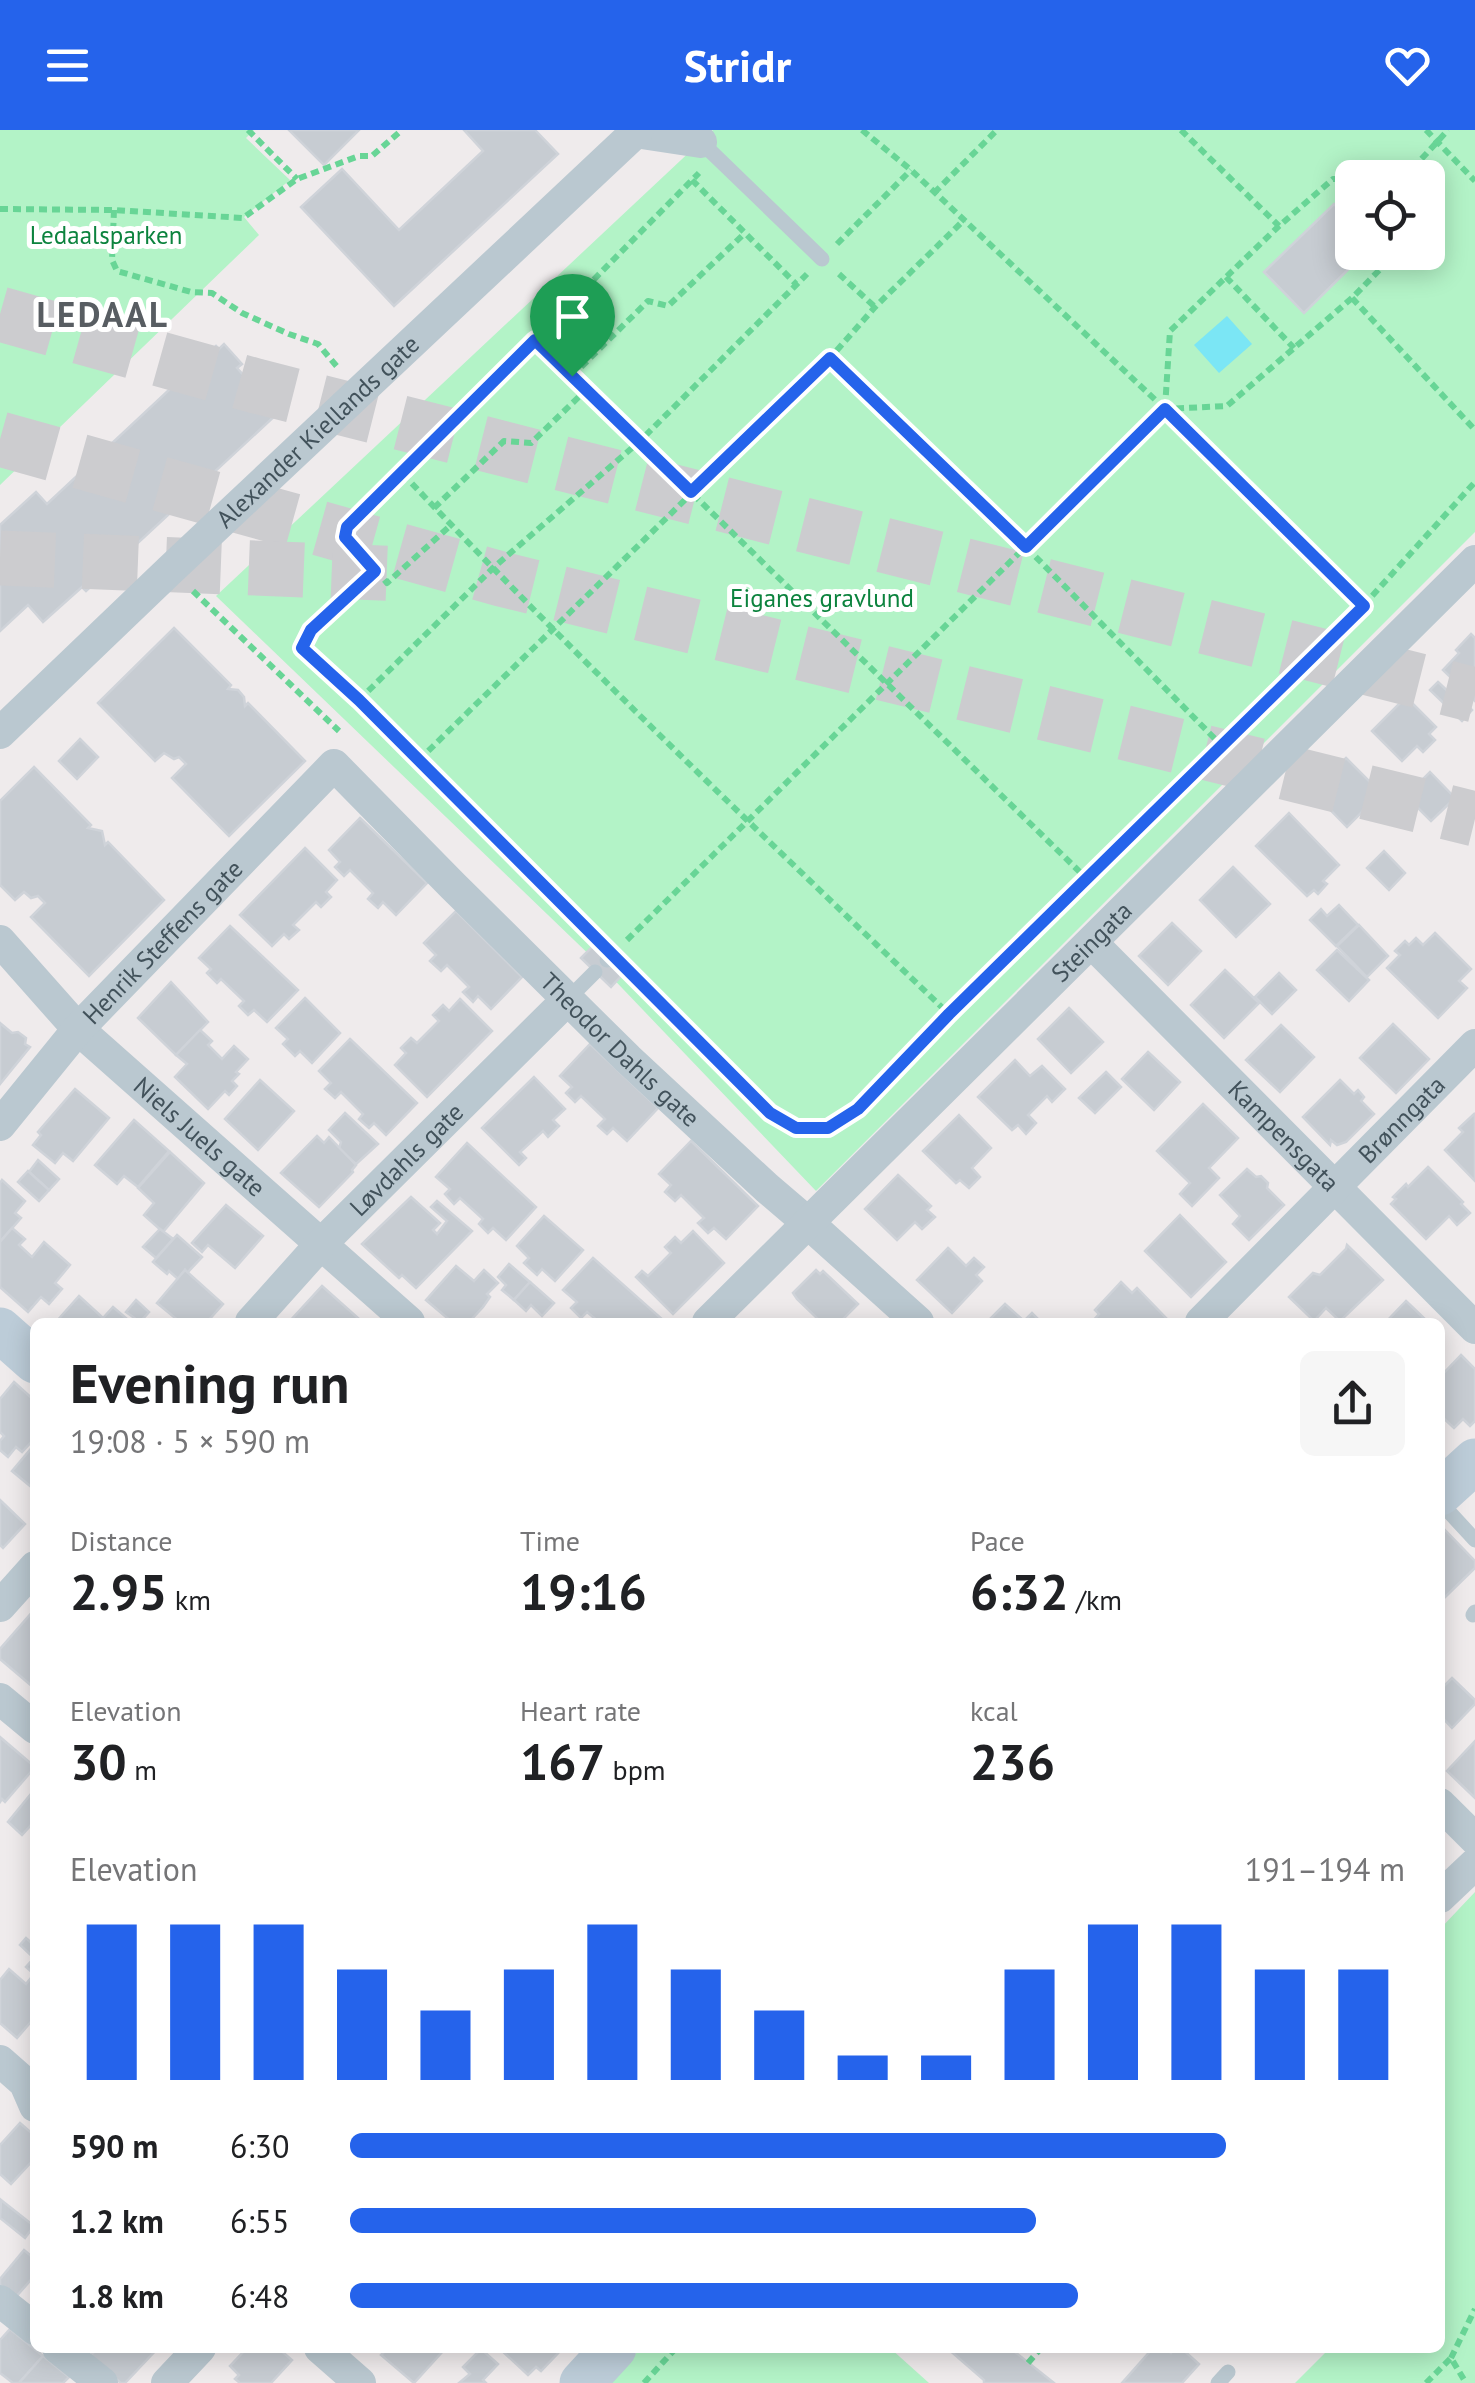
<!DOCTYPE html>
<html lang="en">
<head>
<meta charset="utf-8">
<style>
  body { margin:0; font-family:"PT Sans",sans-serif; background:#f6f6f6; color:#202124; height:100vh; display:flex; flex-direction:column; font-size:38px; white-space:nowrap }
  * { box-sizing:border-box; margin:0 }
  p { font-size:32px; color:#757577 }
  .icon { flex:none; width:55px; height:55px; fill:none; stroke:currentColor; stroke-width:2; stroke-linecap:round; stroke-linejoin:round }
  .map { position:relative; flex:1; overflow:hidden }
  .drawer { position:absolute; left:30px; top:1188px; width:1415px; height:1035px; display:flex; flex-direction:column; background:#fff; border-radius:15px; box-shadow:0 5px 25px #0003 }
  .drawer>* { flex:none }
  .buttons { position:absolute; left:1335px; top:30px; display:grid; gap:20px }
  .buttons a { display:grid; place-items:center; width:110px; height:110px; border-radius:15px; background:#fff; box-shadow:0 5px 25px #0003; font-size:50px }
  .pin { position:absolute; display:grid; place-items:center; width:85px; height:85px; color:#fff; margin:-102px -42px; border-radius:50% 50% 50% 0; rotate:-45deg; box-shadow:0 0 10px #0007 }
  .pin .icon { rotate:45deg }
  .round { display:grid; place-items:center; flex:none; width:105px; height:105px; border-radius:15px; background:#f6f6f6 }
  .headline { display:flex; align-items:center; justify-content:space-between; height:170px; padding:0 40px }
  h1 { font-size:55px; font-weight:600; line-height:75px }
  .metrics { display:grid; grid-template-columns:repeat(3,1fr); gap:15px; height:170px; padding:10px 40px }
  .metrics div { display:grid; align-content:center }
  .metrics b { font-size:50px; font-weight:600 }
  .metrics small { font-size:28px; font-weight:400 }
  .metrics p { font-size:28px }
  .chart { height:280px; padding:20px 40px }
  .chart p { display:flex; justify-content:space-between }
  .chart svg { width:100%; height:180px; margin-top:10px; stroke:#2563eb; stroke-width:6 }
  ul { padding:0 40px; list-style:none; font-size:32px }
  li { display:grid; grid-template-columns:160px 120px 1fr; align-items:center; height:75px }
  li i { height:25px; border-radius:12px; background:#2563eb }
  header { display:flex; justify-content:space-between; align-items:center; height:130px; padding:0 40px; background:#2563eb; color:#fff; font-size:45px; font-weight:600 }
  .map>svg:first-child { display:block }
</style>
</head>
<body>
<header><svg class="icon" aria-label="menu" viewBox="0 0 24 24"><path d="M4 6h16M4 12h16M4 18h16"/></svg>Stridr<svg class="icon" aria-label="heart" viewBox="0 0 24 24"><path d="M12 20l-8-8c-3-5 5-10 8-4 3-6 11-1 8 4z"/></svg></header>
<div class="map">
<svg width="1475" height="2253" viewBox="0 0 1475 2253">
  <rect width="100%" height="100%" fill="#efebec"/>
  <g fill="#b3f3c7" fill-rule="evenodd">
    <polygon points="0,0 254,0 246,8 290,50 244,87 259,105 0,355"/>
    <path d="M 713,0 L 1475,0 L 1475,402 L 816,1061 L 601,836 L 216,466 ZM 1352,48 L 1428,48 L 1428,122 L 1352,122 Z"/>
    <polygon points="1475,1762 1475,2253 1295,2253 1330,2218 1440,2218 1440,1799"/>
    <polygon points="641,2218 890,2218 929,2253 607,2253"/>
  </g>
  <polygon fill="#7be6f5" points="1227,186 1252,214 1219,243 1194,215"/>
  <g fill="#c7ccd2" stroke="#cfd3d9" stroke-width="2.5">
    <polygon points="289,0 359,0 324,35"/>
    <polygon points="464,0 535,0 558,24 394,176 301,77 342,39 399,100 483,21"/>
    <polygon points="1352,66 1352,122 1366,122 1304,183 1264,142 1334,74 1339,79"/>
    <polygon points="224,214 242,234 237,238 278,283 86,461 82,457 43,492 28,475 0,501 0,395 36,362 47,374 216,216 219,219"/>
    <polygon points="174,498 231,555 228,559 238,560 244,567 245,576 248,573 305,631 229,706 172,648 186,634 179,627 174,629 164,623 155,631 98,573"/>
    <polygon points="1471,504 1475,508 1475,571 1443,540 1459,523 1456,520"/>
    <polygon points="1438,552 1457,570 1460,568 1472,580 1462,591 1430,560"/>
    <polygon points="1406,567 1436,597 1429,604 1435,610 1423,622 1417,616 1402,631 1372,601"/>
    <polygon points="80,609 98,627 77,649 59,631"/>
    <polygon points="1346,628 1381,663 1347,697 1312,661"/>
    <polygon points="34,637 91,695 88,698 102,701 105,715 108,712 164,770 89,846 31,787 45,773 38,766 31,768 24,762 15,770 0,755 0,671"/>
    <polygon points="1430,642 1455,668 1431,691 1406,666"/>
    <polygon points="1289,683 1339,735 1323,751 1327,754 1318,764 1314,760 1307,766 1256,716"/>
    <polygon points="360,688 427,753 396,785 383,772 378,778 368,769 373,763 350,740 344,746 335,737 340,732 329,720"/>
    <polygon points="305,718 337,750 326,762 331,767 321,777 316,772 293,795 299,800 289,809 284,804 272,816 240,785"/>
    <polygon points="1384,721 1405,743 1389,760 1367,738"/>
    <polygon points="1233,737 1270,774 1236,807 1200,770"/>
    <polygon points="1339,775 1358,795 1336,816 1310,790 1321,779 1327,786"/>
    <polygon points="456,781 522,847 491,879 478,866 473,872 463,862 469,857 447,835 441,841 430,831 436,825 424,813"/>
    <polygon points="1172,793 1201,821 1168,855 1139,826"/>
    <polygon points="1359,795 1388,826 1367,847 1337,816"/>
    <polygon points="230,796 298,860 267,892 254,880 248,885 239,876 244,871 221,849 217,853 207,843 211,839 199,828"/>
    <polygon points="1435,803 1471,839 1459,851 1467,858 1438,888 1387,838 1400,825 1395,821 1405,811 1409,815 1416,808 1423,815"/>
    <polygon points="593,816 622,845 611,857 581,828"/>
    <polygon points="1337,820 1369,850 1349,871 1317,840"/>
    <polygon points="1225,840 1259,873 1224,908 1191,875"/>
    <polygon points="1279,843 1296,860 1272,884 1255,867"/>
    <polygon points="171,852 208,892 176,925 138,888"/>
    <polygon points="305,868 340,903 312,933 300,921 295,926 283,914 288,909 276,898"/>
    <polygon points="460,869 492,901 427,967 395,935 406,923 401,918 411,908 417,913 439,891 433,885 443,875 449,881"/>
    <polygon points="1069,878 1103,912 1071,943 1038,909"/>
    <polygon points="0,893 12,903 18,902 26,908 25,914 30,917 0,954"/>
    <polygon points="1393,894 1429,929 1396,963 1360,928"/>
    <polygon points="1281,895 1314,927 1280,962 1246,930"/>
    <polygon points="200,900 212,911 208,915 222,929 234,916 248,929 236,942 239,944 232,951 237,956 229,965 225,961 208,979 175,947 187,934 176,925"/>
    <polygon points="350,909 417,973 386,1005 374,993 369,998 359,989 363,984 341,962 335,968 325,959 331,953 319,941"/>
    <polygon points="590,914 658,978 627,1011 613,998 607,1004 598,996 605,989 581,966 575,972 566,963 572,957 560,946"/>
    <polygon points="1148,922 1180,952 1154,980 1122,949"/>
    <polygon points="1015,930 1030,946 1042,936 1065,959 1052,972 1047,966 1028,985 1036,993 1026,1004 1018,995 1012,1000 978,967"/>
    <polygon points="1106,942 1121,957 1095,983 1079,968"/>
    <polygon points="534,947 565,979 553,990 559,996 548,1007 543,1001 520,1022 526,1028 519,1035 482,998"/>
    <polygon points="260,950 294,981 258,1020 225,989"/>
    <polygon points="1340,950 1354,964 1358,960 1364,967 1361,971 1374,984 1346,1012 1337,1015 1331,1010 1330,1015 1303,987"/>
    <polygon points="75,959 109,988 73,1031 63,1023 55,1033 33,1015 41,1005 38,1002"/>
    <polygon points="1203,974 1238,1008 1209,1038 1219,1048 1192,1076 1180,1064 1190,1053 1157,1021"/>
    <polygon points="345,983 378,1014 356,1034 339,1019 341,1012 329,1000"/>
    <polygon points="1474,984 1475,986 1475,1051 1445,1020 1463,1002 1459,998"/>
    <polygon points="959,985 991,1018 972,1038 980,1047 969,1058 960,1050 956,1053 923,1021"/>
    <polygon points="134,990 169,1021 138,1057 124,1046 117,1054 95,1035"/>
    <polygon points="317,1006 324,1013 329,1007 356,1035 352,1040 353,1042 319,1077 281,1043"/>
    <polygon points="691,1011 758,1076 726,1109 714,1098 708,1103 698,1093 704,1088 681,1065 675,1071 665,1062 671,1055 659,1044"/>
    <polygon points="467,1013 536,1077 506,1110 493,1098 488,1103 479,1094 483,1089 460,1068 454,1074 445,1064 450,1059 436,1047"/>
    <polygon points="170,1022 204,1053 163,1102 144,1085 154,1073 138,1058"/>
    <polygon points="38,1030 59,1049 49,1060 29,1042"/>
    <polygon points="1428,1037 1463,1072 1461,1074 1470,1083 1457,1095 1449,1086 1426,1109 1391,1074 1396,1069 1393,1067 1406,1054 1408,1057"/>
    <polygon points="1247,1039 1256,1047 1261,1046 1268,1053 1267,1058 1284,1075 1249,1110 1233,1094 1240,1086 1220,1065"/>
    <polygon points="28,1041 49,1060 39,1071 18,1052"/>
    <polygon points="898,1045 931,1076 927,1080 935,1087 922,1099 915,1092 897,1110 865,1079"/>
    <polygon points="2,1050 25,1071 15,1083 21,1088 0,1112 0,1053"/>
    <polygon points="411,1067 440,1093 433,1100 437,1104 447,1091 431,1077 437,1071 472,1101 416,1158 402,1145 399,1148 362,1114"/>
    <polygon points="226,1075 263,1106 235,1138 208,1115 202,1122 192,1113"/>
    <polygon points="1180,1085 1226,1132 1191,1167 1145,1121"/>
    <polygon points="544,1086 583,1120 555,1151 542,1139 537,1145 524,1133 529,1128 517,1116"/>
    <polygon points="12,1098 25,1109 19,1115 32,1127 44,1112 70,1135 55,1153 62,1159 49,1174 41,1167 28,1182 0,1157 0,1112"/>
    <polygon points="160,1099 173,1109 156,1128 143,1117"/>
    <polygon points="693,1101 724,1133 673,1184 636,1147 642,1141 648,1146 671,1123 665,1117 675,1107 681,1113"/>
    <polygon points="177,1105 202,1127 187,1143 185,1140 178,1149 169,1141 167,1144 153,1132"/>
    <polygon points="1347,1115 1383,1150 1340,1191 1326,1178 1314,1191 1289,1167 1313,1143 1320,1145 1346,1119"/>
    <polygon points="948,1118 966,1136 974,1128 984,1137 976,1145 982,1151 952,1183 917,1150"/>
    <polygon points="593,1128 663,1190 660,1192 599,1192 587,1182 581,1188 571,1178 577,1172 563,1160"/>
    <polygon points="509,1134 530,1152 514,1170 502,1160 506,1155 498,1147"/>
    <polygon points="456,1136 474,1151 484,1140 498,1153 487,1164 490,1167 483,1177 469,1192 452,1192 426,1170"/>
    <polygon points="185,1140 223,1174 207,1192 180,1192 157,1173"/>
    <polygon points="816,1140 820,1144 823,1141 858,1174 843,1189 847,1192 813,1192 817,1188 797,1169 793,1163"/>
    <polygon points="530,1152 554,1173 542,1186 531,1175 526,1181 514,1170"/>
    <polygon points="1121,1152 1132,1163 1137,1158 1168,1190 1165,1192 1092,1192 1099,1184 1095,1180"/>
    <polygon points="322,1156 358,1188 354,1192 289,1192"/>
    <polygon points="79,1166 103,1188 113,1177 127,1189 123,1192 56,1192"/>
    <polygon points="136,1170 149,1182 140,1192 126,1182"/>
    <polygon points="1406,1171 1428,1192 1386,1192"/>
    <polygon points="1005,1174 1024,1191 1032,1183 1041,1192 987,1192"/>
    <polygon points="1461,1225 1475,1239 1475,1291 1470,1296 1463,1289 1454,1298 1440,1285 1440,1247"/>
    <polygon points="14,1252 35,1271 35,1308 22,1322 16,1317 8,1327 0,1320 0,1311 4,1306 0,1302 0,1269"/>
    <polygon points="35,1314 35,1360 12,1341"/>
    <polygon points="0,1370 25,1394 3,1418 0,1415"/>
    <polygon points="1445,1400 1475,1431 1475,1438 1440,1472 1440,1405"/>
    <polygon points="34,1480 35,1555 33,1557 0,1529 0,1519"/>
    <polygon points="1452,1548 1475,1570 1475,1574 1452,1598 1440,1585 1440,1560"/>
    <polygon points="0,1607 35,1637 5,1672 2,1669 0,1672"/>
    <polygon points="1475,1611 1475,1668 1447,1641"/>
    <polygon points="35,1659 35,1696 32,1694 22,1705 8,1692"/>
    <polygon points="26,1808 35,1816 35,1887 17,1908 0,1893 0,1850 9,1839 26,1854 34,1844 26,1837 34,1828 20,1815"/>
    <polygon points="20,1993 35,2006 35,2028 11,2054 0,2044 0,2015"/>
    <polygon points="1,2070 34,2096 25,2108 0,2088"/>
    <polygon points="24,2120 30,2125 35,2120 35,2145 15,2168 0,2155 0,2149"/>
    <polygon points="10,2199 43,2226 19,2253 13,2253 0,2243 0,2210"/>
    <polygon points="98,2218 158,2218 125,2253 121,2253 89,2227"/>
    <polygon points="247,2218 278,2218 292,2230 271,2253 240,2253 235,2249 239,2245 230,2236"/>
    <polygon points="388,2218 441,2218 444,2220 414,2253 381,2225"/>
    <polygon points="499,2218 563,2218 541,2241 536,2237 528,2245"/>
    <polygon points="947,2218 1010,2218 1054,2253 984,2253 984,2250"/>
    <polygon points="1153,2218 1165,2218 1171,2223 1175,2218 1181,2218 1199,2234 1182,2253 1122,2253"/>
    <polygon points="481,2219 498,2234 483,2250 486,2253 459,2253 470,2244 463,2237"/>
    <polygon points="43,2226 69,2247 63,2253 19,2253"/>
  </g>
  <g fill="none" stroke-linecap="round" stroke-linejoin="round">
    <g stroke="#cccccf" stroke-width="55" stroke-dasharray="55 28" stroke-linecap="butt">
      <polyline points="0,184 256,256 1475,565"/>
      <polyline points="0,309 501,449 1475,689"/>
      <polyline points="0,428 407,444"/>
    </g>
    <g stroke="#68d596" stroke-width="6" stroke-dasharray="8 5" stroke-linecap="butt">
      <polyline points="248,0 297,49"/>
      <polyline points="862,0 911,40 1165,279 1363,476"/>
      <polyline points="1181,0 1279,96"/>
      <polyline points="1426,0 1475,51"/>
      <polyline points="1404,48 1448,0"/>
      <polyline points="692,50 796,154"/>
      <polyline points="934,63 997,0"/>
      <polyline points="0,79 114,80 243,88 297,49 359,26 372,26 402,0"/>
      <polyline points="114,80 112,130 117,141 191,162 212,163 242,183 289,204 318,214 339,239"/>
      <polyline points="837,114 911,40"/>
      <polyline points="839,144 875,177"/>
      <polyline points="1226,147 1294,218"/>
      <polyline points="1352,168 1475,300"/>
      <polyline points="535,210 1086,748"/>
      <polyline points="830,228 1026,417 1221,615"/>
      <polyline points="572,246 648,171 668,176 745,103"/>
      <polyline points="1165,278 1170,201 1279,96 1333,49 1352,49"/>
      <polyline points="402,344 699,43"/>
      <polyline points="403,344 347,397 345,407 375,441 311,499 302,518 359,570 597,809"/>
      <path d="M 403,344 C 578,530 764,707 949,884"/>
      <polyline points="434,378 504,311 531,313 586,260"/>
      <polyline points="376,440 387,453 451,395"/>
      <polyline points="193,461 339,601"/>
      <polyline points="359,570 493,438 639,312 807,144"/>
      <polyline points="419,630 830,228 875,177 964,90"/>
      <polyline points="627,810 1165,279 1227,276 1352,168 1397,122"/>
      <polyline points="627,839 770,983 796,998 827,998 858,979 949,884 1363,476 1475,352"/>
      <polyline points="1451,2228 1475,2179"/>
      <polyline points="1028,2233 1041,2218"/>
      <polyline points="644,2253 676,2218"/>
      <polyline points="1426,2253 1451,2228 1466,2253"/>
    </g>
    <g stroke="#bac8d0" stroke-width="15">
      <polyline points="701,12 822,129"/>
      <polyline points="607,830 612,825"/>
      <polyline points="568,869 595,842"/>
      <polyline points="1440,1372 1475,1410"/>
      <polyline points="1473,1485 1475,1482"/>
      <polyline points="1218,2253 1228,2242"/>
    </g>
    <g stroke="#bac8d0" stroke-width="32">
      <polyline points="632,0 635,2 701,12"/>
      <path id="s1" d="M 0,603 L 170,440 L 638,0"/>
      <path id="s2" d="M 0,811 L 78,899 L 409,1192"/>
      <path id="s3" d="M 1092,813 L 1475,1198"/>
      <path id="s4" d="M 0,995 L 78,899 L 334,635 L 453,756 L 628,929 L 767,1058 L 808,1093 L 918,1192"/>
      <path id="s5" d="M 251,1192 L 320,1115 L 568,869"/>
      <path id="s6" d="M 708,1192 L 1475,431"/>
      <path id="s7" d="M 1201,1192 L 1475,915"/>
      <polyline points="0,1476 35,1437"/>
      <polyline points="0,1569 35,1598"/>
      <polyline points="1440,1674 1475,1709"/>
      <polyline points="1440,1767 1475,1734"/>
      <polyline points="0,1931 25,1953 35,1976"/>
      <polyline points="0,2171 35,2199"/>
      <polyline points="58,2218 102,2253"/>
      <polyline points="320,2218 360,2253"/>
      <polyline points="167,2253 200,2218"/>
    </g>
    <g stroke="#bcccd8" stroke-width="45">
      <polyline points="0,1200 35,1231"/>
      <polyline points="1440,1363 1475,1331"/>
      <polyline points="582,2253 614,2218"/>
    </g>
  </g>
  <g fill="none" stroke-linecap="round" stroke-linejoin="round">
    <defs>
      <polygon id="route" points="535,210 691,362 830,228 1026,417 1165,279 1364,476 949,884 858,979 828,998 796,998 770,983 359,570 302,518 311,500 375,441 345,407 347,397"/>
    </defs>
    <use href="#route" stroke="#fff" stroke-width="20"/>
    <use href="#route" stroke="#2563eb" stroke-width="12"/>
  </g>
  <g text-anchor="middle" stroke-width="10" stroke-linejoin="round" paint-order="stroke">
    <g font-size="25" fill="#0c833e" stroke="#fff">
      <text x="106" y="114">Ledaalsparken</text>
      <text x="822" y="477">Eiganes gravlund</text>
    </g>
    <g font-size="25" fill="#42525b" stroke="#fff">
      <text dy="9" stroke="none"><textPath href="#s1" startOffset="438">Alexander Kiellands gate</textPath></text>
      <text dy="9" stroke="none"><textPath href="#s4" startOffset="245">Henrik Steffens gate</textPath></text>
      <text dy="9" stroke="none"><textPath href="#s6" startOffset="540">Steingata</textPath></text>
      <text dy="9" stroke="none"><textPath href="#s4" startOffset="895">Theodor Dahls gate</textPath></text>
      <text dy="9" stroke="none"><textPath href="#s7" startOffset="285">Brønngata</textPath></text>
      <text dy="9" stroke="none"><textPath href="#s3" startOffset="272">Kampensgata</textPath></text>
      <text dy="9" stroke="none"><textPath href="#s2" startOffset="280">Niels Juels gate</textPath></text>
      <text dy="9" stroke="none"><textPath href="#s5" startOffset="225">Løvdahls gate</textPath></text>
    </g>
    <g font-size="35" font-weight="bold" letter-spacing="2.5" fill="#585d62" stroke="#fff">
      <text x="103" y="197">LEDAAL</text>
    </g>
  </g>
</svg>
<div class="buttons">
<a><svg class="icon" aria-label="locate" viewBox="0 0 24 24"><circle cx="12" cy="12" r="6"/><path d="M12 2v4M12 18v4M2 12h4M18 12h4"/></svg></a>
</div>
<div class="pin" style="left:572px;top:246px;background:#1e9e55"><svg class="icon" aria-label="arrive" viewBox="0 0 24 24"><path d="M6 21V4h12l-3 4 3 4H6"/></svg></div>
<section class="drawer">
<div class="headline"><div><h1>Evening run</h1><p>19:08 · 5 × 590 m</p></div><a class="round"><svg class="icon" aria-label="share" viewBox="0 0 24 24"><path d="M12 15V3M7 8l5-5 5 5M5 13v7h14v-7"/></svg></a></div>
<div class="metrics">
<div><p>Distance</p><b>2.95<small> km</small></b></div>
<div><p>Time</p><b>19:16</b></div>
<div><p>Pace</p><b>6:32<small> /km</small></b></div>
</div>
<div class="metrics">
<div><p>Elevation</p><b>30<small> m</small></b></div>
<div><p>Heart rate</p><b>167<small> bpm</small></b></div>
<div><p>kcal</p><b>236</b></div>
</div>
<div class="chart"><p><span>Elevation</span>191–194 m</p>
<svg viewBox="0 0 160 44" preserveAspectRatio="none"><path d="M5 44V6M15 44V6M25 44V6M35 44V17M45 44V27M55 44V17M65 44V6M75 44V17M85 44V27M95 44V38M105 44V38M115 44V17M125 44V6M135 44V6M145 44V17M155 44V17"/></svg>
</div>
<ul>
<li><b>590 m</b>6:30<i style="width:83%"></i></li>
<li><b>1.2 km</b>6:55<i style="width:65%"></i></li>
<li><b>1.8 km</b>6:48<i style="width:69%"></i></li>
</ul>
</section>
</div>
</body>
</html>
